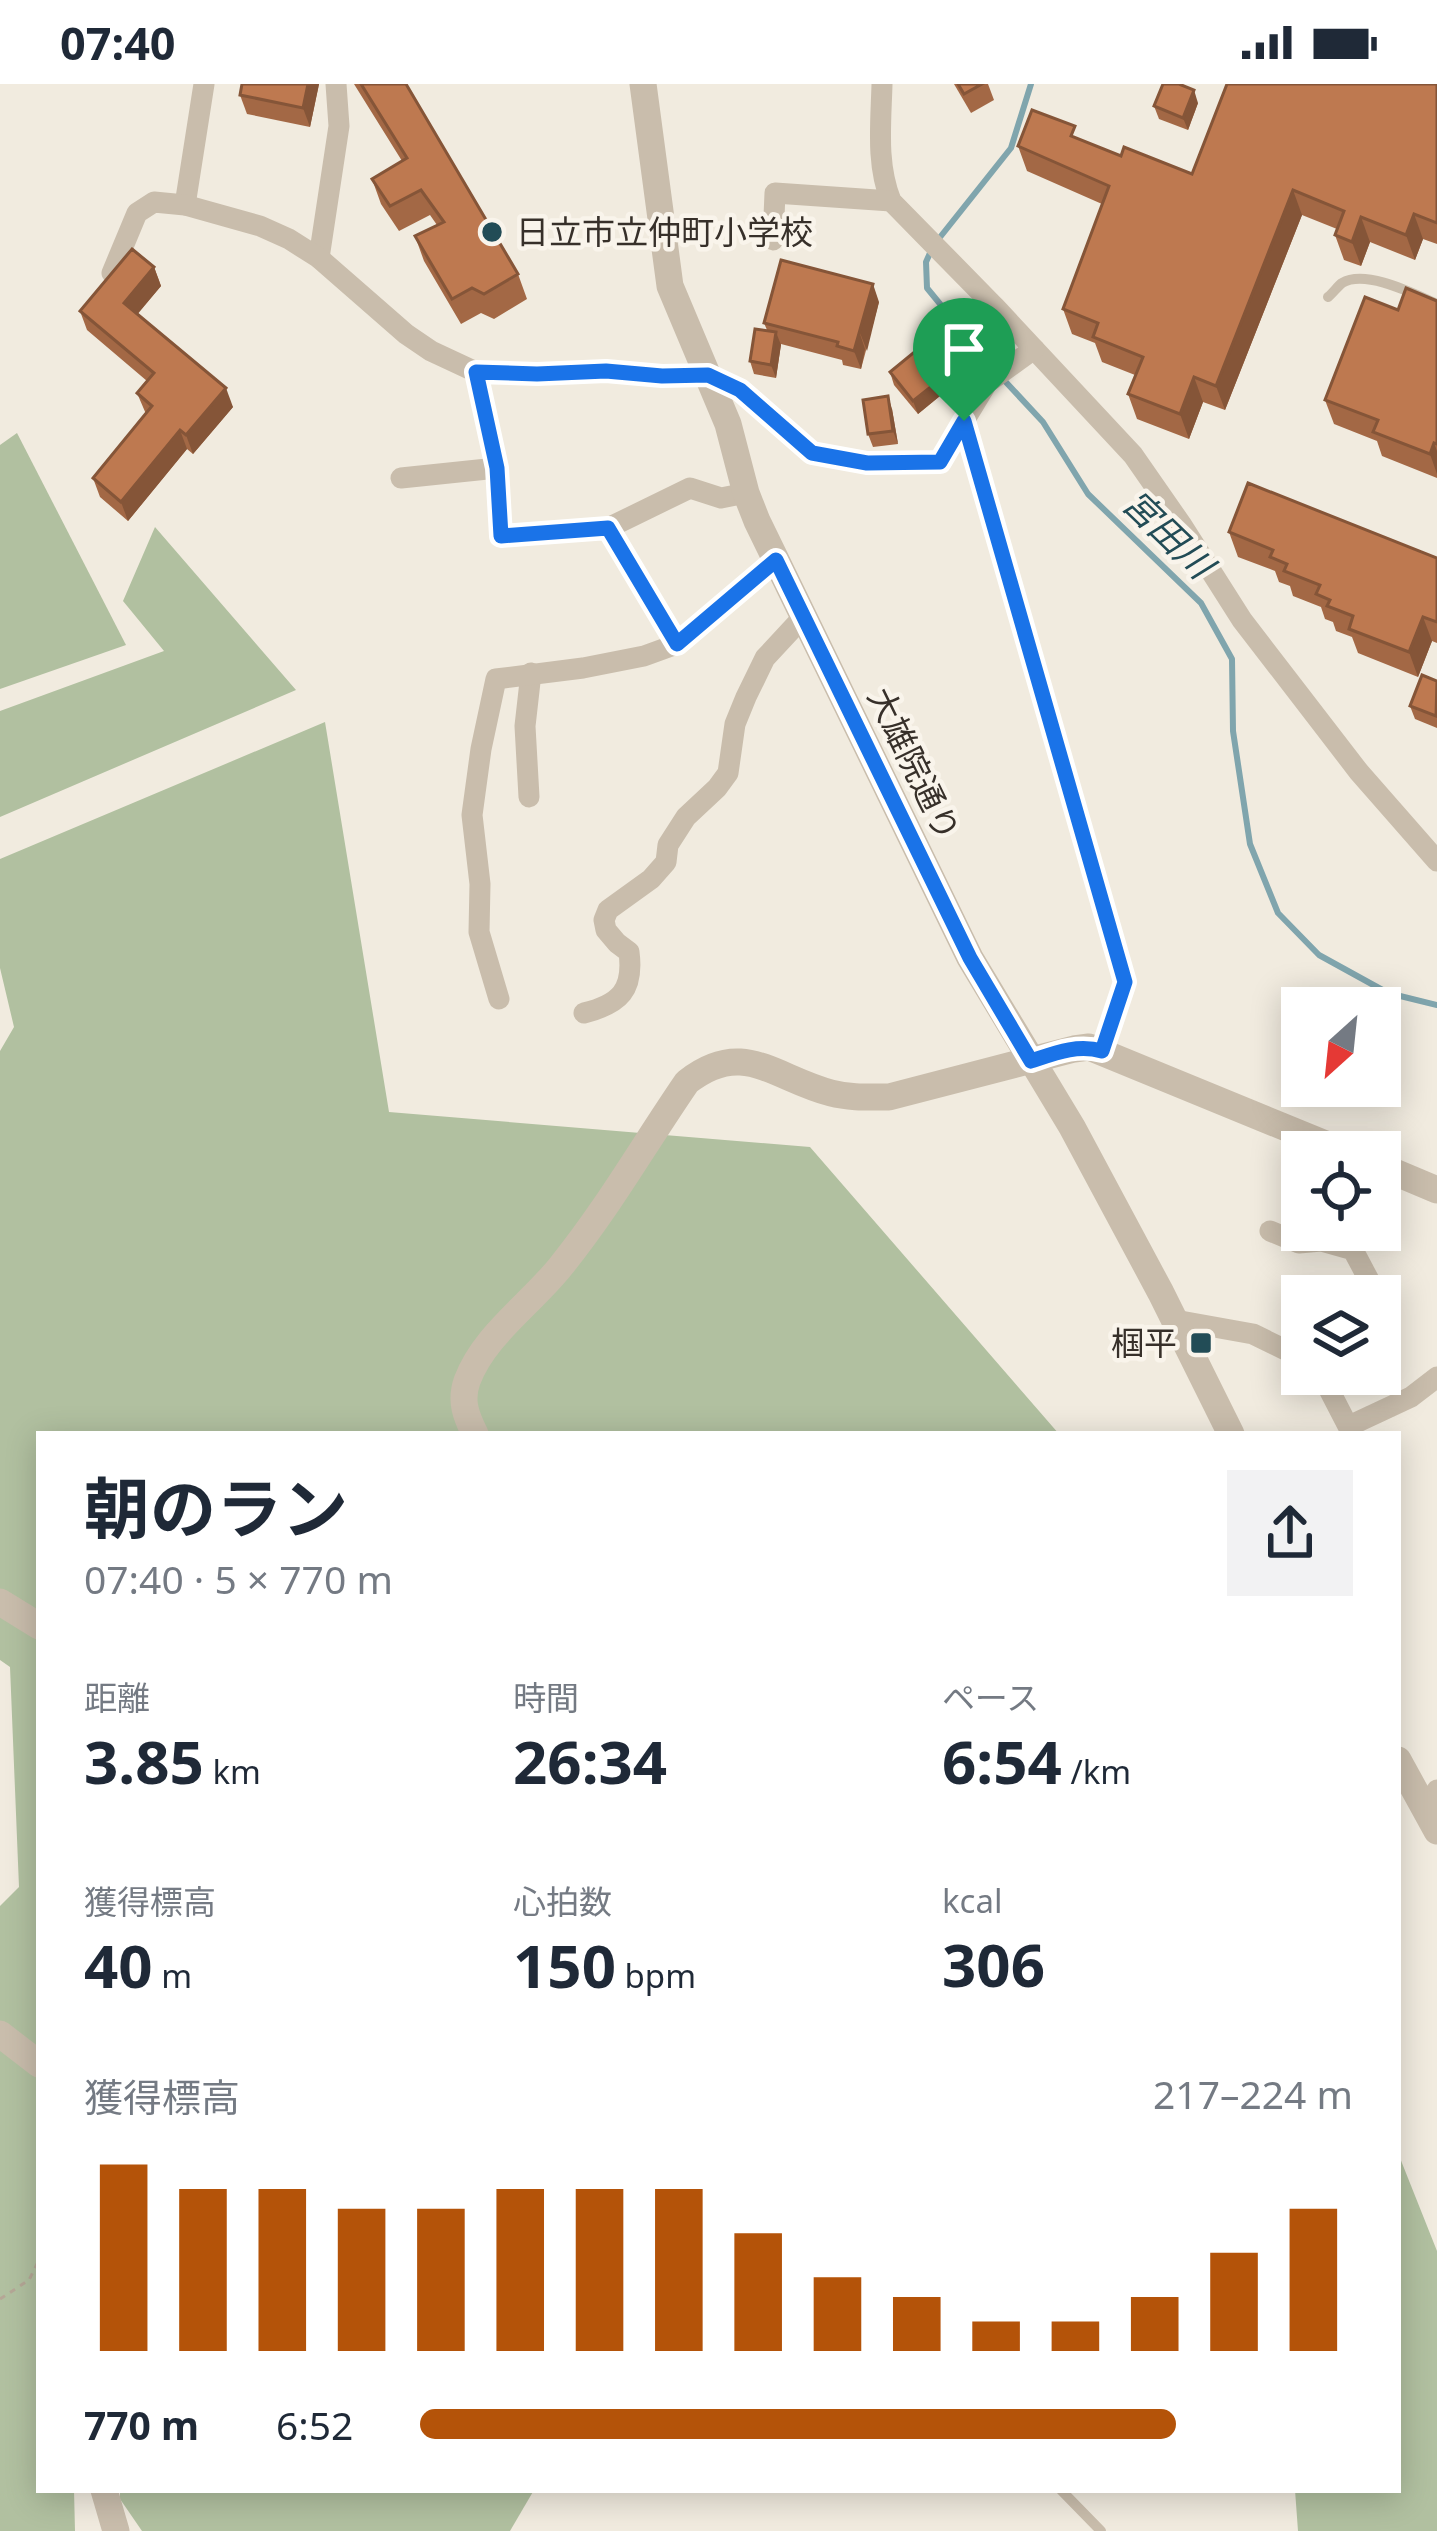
<!DOCTYPE html>
<html lang="ja">
<head>
<meta charset="utf-8">
<style>
  body { margin:0; font-family:"Noto Sans","Noto Sans JP",sans-serif; background:#f2f2f3; color:#1f2937; height:100vh; display:flex; flex-direction:column; font-size:45px; white-space:nowrap }
  * { box-sizing:border-box; margin:0 }
  p { font-size:39px; color:#747a83 }
  .icon { flex:none; width:66px; height:66px; fill:none; stroke:currentColor; stroke-width:2; stroke-linecap:round; stroke-linejoin:round }
  .map { position:relative; flex:1; overflow:hidden }
  .drawer { position:absolute; left:36px; top:1347px; width:1365px; height:1062px; display:flex; flex-direction:column; background:#fff; border-radius:0px; box-shadow:0 6px 30px #0003 }
  .drawer>* { flex:none }
  .needle { width:78px; rotate:207deg }
  .buttons { position:absolute; left:1281px; top:903px; display:grid; gap:24px }
  .buttons a { display:grid; place-items:center; width:120px; height:120px; border-radius:0px; background:#fff; box-shadow:0 6px 30px #0003; font-size:60px }
  .pin { position:absolute; display:grid; place-items:center; width:102px; height:102px; color:#fff; margin:-123px -51px; border-radius:50% 50% 50% 0; rotate:-45deg; box-shadow:0 0 12px #0007 }
  .pin .icon { rotate:45deg }
  .round { display:grid; place-items:center; flex:none; width:126px; height:126px; border-radius:0px; background:#f2f2f3 }
  .summary { display:flex; align-items:center; justify-content:space-between; height:204px; padding:0 48px }
  h1 { font-size:66px; font-weight:700; line-height:90px }
  .stats { display:grid; grid-template-columns:repeat(3,1fr); gap:18px; height:204px; padding:12px 48px }
  .stats div { display:grid; align-content:center }
  .stats b { font-size:60px; font-weight:700 }
  .stats small { font-size:33px; font-weight:400 }
  .stats p { font-size:33px }
  .chart { height:336px; padding:24px 48px }
  .chart p { display:flex; justify-content:space-between }
  .chart svg { width:100%; height:216px; margin-top:12px; stroke:#b45309; stroke-width:6 }
  ul { padding:0 48px; list-style:none; font-size:39px }
  li { display:grid; grid-template-columns:192px 144px 1fr; align-items:center; height:90px }
  li i { height:30px; border-radius:15px; background:#b45309 }
  .status { display:flex; justify-content:space-between; align-items:center; height:84px; padding:0 60px; background:#fff; direction:ltr }
  .status svg { height:33px; fill:currentColor }
  .map>svg:first-child { display:block }
</style>
</head>
<body>
<div class="status"><b>07:40</b><svg viewBox="0 0 49 12"><path d="M0 12V9h3v3zM5 12V6h3v6zM10 12V3h3v9zM15 12V0h3v12zM26 1h20v11H26zM47 4h2v5h-2z"/></svg></div>
<div class="map">
<svg width="1437" height="2447" viewBox="0 0 1437 2447">
  <rect width="100%" height="100%" fill="#f1ebdf"/>
  <g fill="#b1c0a0">
    <polygon points="17,349 126,561 0,605 0,361"/>
    <polygon points="155,443 296,606 0,733 0,627 164,567 123,517"/>
    <polygon points="325,638 389,1028 810,1063 1059,1350 39,1350 39,2406 74,2406 75,2447 0,2447 0,1822 19,1803 10,1583 0,1576 0,967 14,943 0,884 0,775"/>
    <polygon points="1398,2069 1437,2167 1437,2447 1298,2447 1295,2406 1398,2406"/>
    <polygon points="120,2406 534,2406 510,2447 142,2447 120,2415"/>
  </g>
  <g fill="none" stroke-linecap="round" stroke-linejoin="round">
    <g stroke="#80a5ad" stroke-width="6">
      <polyline points="937,157 1011,64 1031,0"/>
      <polyline points="930,169 926,178 927,204 994,286"/>
      <polyline points="1003,295 1043,338 1088,410 1201,519 1232,575 1233,647 1250,760 1278,829 1319,871 1388,909 1437,921"/>
    </g>
    <polyline stroke="#b5a796" stroke-width="3" stroke-dasharray="6 6" stroke-linecap="butt" points="0,2215 29,2196 39,2176"/>
    <g stroke="#c9bdac" stroke-width="10">
      <path d="M 1328,213 C 1333,209 1337,203 1342,199 C 1366,185 1414,210 1437,220"/>
      <polyline points="1061,2406 1101,2447"/>
    </g>
    <g stroke="#c9bdac" stroke-width="21">
      <path d="M 882,0 C 881,39 876,80 891,117 L 994,222 L 1133,371 L 1181,440 L 1242,536 L 1359,688 L 1437,777"/>
      <polyline points="185,121 204,0"/>
      <polyline points="773,156 775,109 891,117"/>
      <polyline points="319,174 339,42 336,0"/>
      <polyline points="112,189 137,129 154,118 185,121 260,142 289,155 319,174 406,250 431,267 476,288 537,290 606,287 662,292 708,291 740,306 812,369 867,379 940,378 964,337"/>
      <polyline points="1034,265 987,299 964,337 1125,898 1102,967"/>
      <polyline points="476,288 497,384"/>
      <polyline points="401,394 497,384 501,452 608,444 690,404 721,414 746,409"/>
      <polyline points="608,444 677,560"/>
      <polyline points="529,713 525,642 531,589"/>
      <polyline points="499,915 479,848 480,800 472,731 481,665 496,595 583,584 644,572 677,560 776,477"/>
      <path d="M 584,929 C 620,920 634,906 629,868 L 617,859 L 606,846 L 604,836 L 608,826 L 651,795 L 666,778 L 668,761 L 686,733 L 717,704 L 728,689 L 735,640 L 746,613 L 765,574 L 804,532"/>
      <polyline points="1270,1147 1299,1159 1321,1157 1353,1166 1371,1200 1372,1212"/>
      <polyline points="1175,1236 1253,1250 1302,1274"/>
      <polyline points="1321,1290 1352,1350"/>
      <polyline points="1349,1342 1411,1313 1437,1293"/>
      <polyline points="1426,1728 1437,1706"/>
    </g>
    <g stroke="#c9bdac" stroke-width="27">
      <polyline points="643,0 670,202 728,340 746,409 757,437 970,874 1072,1043 1161,1209 1231,1350"/>
      <polyline points="1380,1082 1437,1106"/>
      <path d="M 475,1350 C 466,1332 460,1317 467,1297 C 484,1251 531,1220 561,1182 C 608,1124 645,1059 687,998 C 743,954 774,994 831,1009 C 850,1014 869,1013 889,1013 L 1074,965 L 1089,963 L 1345,1068"/>
      <polyline points="0,1518 39,1542"/>
      <polyline points="1398,1676 1437,1747"/>
      <polyline points="0,1950 39,1980"/>
      <polyline points="104,2406 116,2447"/>
    </g>
  </g>
  <g fill="#a36845">
    <polygon points="242,0 319,0 310,43 247,30 240,11"/>
    <polygon points="354,0 406,0 518,190 527,215 494,235 481,229 461,240 424,177 415,152 437,141 430,131 399,147 381,120 372,95 402,77"/>
    <polygon points="954,0 988,0 994,16 971,29"/>
    <polygon points="1437,0 1437,160 1423,155 1415,176 1370,158 1361,182 1344,176 1335,151 1337,145 1302,131 1225,326 1203,318 1189,355 1137,335 1128,310 1135,291 1102,278 1095,259 1072,250 1063,225 1102,120 1027,87 1018,62 1080,56 1121,72 1192,90"/>
    <polygon points="1198,19 1188,46 1159,35 1154,22"/>
    <polygon points="154,183 161,202 137,230 233,323 193,370 187,365 128,437 100,413 93,394 146,330 137,309 147,297 87,246 80,227"/>
    <polygon points="1437,217 1437,394 1382,372 1377,357 1334,340 1325,316 1398,226"/>
    <polygon points="879,218 861,285 843,281 842,276 781,260 776,294 754,290 750,277 767,246 764,239"/>
    <polygon points="890,288 942,294 946,307 918,330 894,301"/>
    <polygon points="892,325 898,360 873,363 868,350"/>
    <polygon points="1229,448 1437,474 1437,559 1432,557 1418,593 1358,569 1352,553 1336,547 1333,538 1325,535 1321,523 1293,512 1290,502 1279,498 1275,487 1238,473"/>
    <polygon points="1437,597 1437,644 1415,635 1410,622"/>
  </g>
  <g fill="#855538">
    <polygon points="308,0 319,0 310,43 303,24"/>
    <polygon points="1194,6 1198,19 1188,46 1183,34"/>
    <polygon points="1293,106 1302,131 1225,326 1216,302"/>
    <polygon points="1414,130 1423,155 1415,176 1406,151"/>
    <polygon points="1361,133 1370,158 1361,182 1352,158"/>
    <polygon points="154,183 161,202 131,238 124,219"/>
    <polygon points="873,200 879,218 867,267 860,249"/>
    <polygon points="859,247 865,265 861,285 854,267"/>
    <polygon points="776,248 781,261 776,294 771,281"/>
    <polygon points="1194,293 1203,318 1189,355 1180,330"/>
    <polygon points="942,294 946,307 918,330 913,317"/>
    <polygon points="226,304 233,323 193,370 186,351"/>
    <polygon points="888,312 892,325 898,360 893,347"/>
    <polygon points="180,346 187,365 128,437 121,418"/>
    <polygon points="1434,359 1437,367 1437,390 1430,370"/>
    <polygon points="1423,533 1432,557 1418,593 1409,568"/>
  </g>
  <g fill="#be7950" stroke="#855538" stroke-width="3">
    <polygon points="242,0 308,0 303,24 240,11"/>
    <polygon points="361,0 406,0 518,190 484,210 472,204 452,215 415,152 444,138 421,106 390,122 372,95 407,74"/>
    <polygon points="958,0 982,0 964,10"/>
    <polygon points="1163,0 1179,0 1194,6 1183,34 1154,22"/>
    <polygon points="1227,0 1437,0 1437,139 1414,130 1406,151 1361,133 1352,158 1335,151 1344,127 1293,106 1216,302 1194,293 1180,330 1128,310 1143,273 1093,253 1098,239 1063,225 1109,102 1018,62 1032,26 1075,42 1071,52 1121,72 1124,63 1192,90"/>
    <polygon points="132,165 154,183 124,219 226,304 186,351 180,346 121,418 93,394 152,322 137,309 154,289 80,227"/>
    <polygon points="781,176 873,200 854,267 837,262 838,258 764,239"/>
    <polygon points="1406,204 1437,217 1437,360 1434,359 1430,370 1373,348 1378,336 1325,316 1365,213 1398,226"/>
    <polygon points="755,245 776,248 771,281 750,277"/>
    <polygon points="918,265 942,294 913,317 890,288"/>
    <polygon points="888,312 893,347 868,350 863,316"/>
    <polygon points="1248,399 1437,474 1437,538 1423,533 1409,568 1349,545 1353,532 1327,522 1330,516 1316,510 1320,501 1284,487 1287,480 1270,473 1273,466 1229,448"/>
    <polygon points="1422,591 1437,597 1436,632 1410,622"/>
  </g>
  <g fill="none" stroke-linecap="round" stroke-linejoin="round">
    <defs>
      <path id="route" d="M 606,287 L 662,292 L 708,291 L 740,306 L 812,369 L 867,379 L 940,378 L 964,337 L 1125,898 L 1102,967 C 1077,960 1055,969 1031,977 L 970,874 L 776,476 L 677,560 L 608,444 L 501,452 L 497,384 L 476,288 L 537,290 Z"/>
    </defs>
    <use href="#route" stroke="#fff" stroke-width="24"/>
    <use href="#route" stroke="#1a73e8" stroke-width="15"/>
  </g>
  <g fill="#224c56" stroke="#f9f4eb" stroke-width="4.5">
    <circle cx="492" cy="148" r="12"/>
    <rect x="1189" y="1247" width="24" height="24" rx="6"/>
  </g>
  <g text-anchor="middle" stroke-width="9" stroke-linejoin="round" paint-order="stroke">
    <g font-size="33" fill="#37302a" stroke="#f9f4eb" text-anchor="start">
      <text x="516" y="160">日立市立仲町小学校</text>
      <text x="1177" y="1271" text-anchor="end">椢平</text>
    </g>
    <g font-size="33" fill="#37302a" stroke="#f9f4eb">
      <text transform="translate(914 680) rotate(64)" y="12">大雄院通り</text>
    </g>
    <g font-size="36" font-style="italic" fill="#224c56" stroke="#f9f4eb">
      <text transform="translate(1168 450) rotate(44)" y="13">宮田川</text>
    </g>
  </g>
</svg>
<div class="buttons">
<a><svg class="needle" viewBox="-14 -14 28 28"><path d="M0-13l5 13h-10z" fill="#e53935"/><path d="M0 13l5-13h-10z" fill="#747a83"/></svg></a>
<a><svg class="icon" aria-label="locate" viewBox="0 0 24 24"><circle cx="12" cy="12" r="6"/><path d="M12 2v4M12 18v4M2 12h4M18 12h4"/></svg></a>
<a><svg class="icon" aria-label="layers" viewBox="0 0 24 24"><path d="M12 4l9 5-9 5-9-5zM3 14l9 5 9-5"/></svg></a>
</div>
<div class="pin" style="left:964px;top:337px;background:#1e9e55"><svg class="icon" aria-label="arrive" viewBox="0 0 24 24"><path d="M6 21V4h12l-3 4 3 4H6"/></svg></div>
<section class="drawer">
<div class="summary"><div><h1>朝のラン</h1><p>07:40 · 5 × 770 m</p></div><a class="round"><svg class="icon" aria-label="share" viewBox="0 0 24 24"><path d="M12 15V3M7 8l5-5 5 5M5 13v7h14v-7"/></svg></a></div>
<div class="stats">
<div><p>距離</p><b>3.85<small> km</small></b></div>
<div><p>時間</p><b>26:34</b></div>
<div><p>ペース</p><b>6:54<small> /km</small></b></div>
</div>
<div class="stats">
<div><p>獲得標高</p><b>40<small> m</small></b></div>
<div><p>心拍数</p><b>150<small> bpm</small></b></div>
<div><p>kcal</p><b>306</b></div>
</div>
<div class="chart"><p><span>獲得標高</span>217–224 m</p>
<svg viewBox="0 0 160 44" preserveAspectRatio="none"><path d="M5 44V6M15 44V11M25 44V11M35 44V15M45 44V15M55 44V11M65 44V11M75 44V11M85 44V20M95 44V29M105 44V33M115 44V38M125 44V38M135 44V33M145 44V24M155 44V15"/></svg>
</div>
<ul>
<li><b>770 m</b>6:52<i style="width:81%"></i></li>
</ul>
</section>
</div>
</body>
</html>
